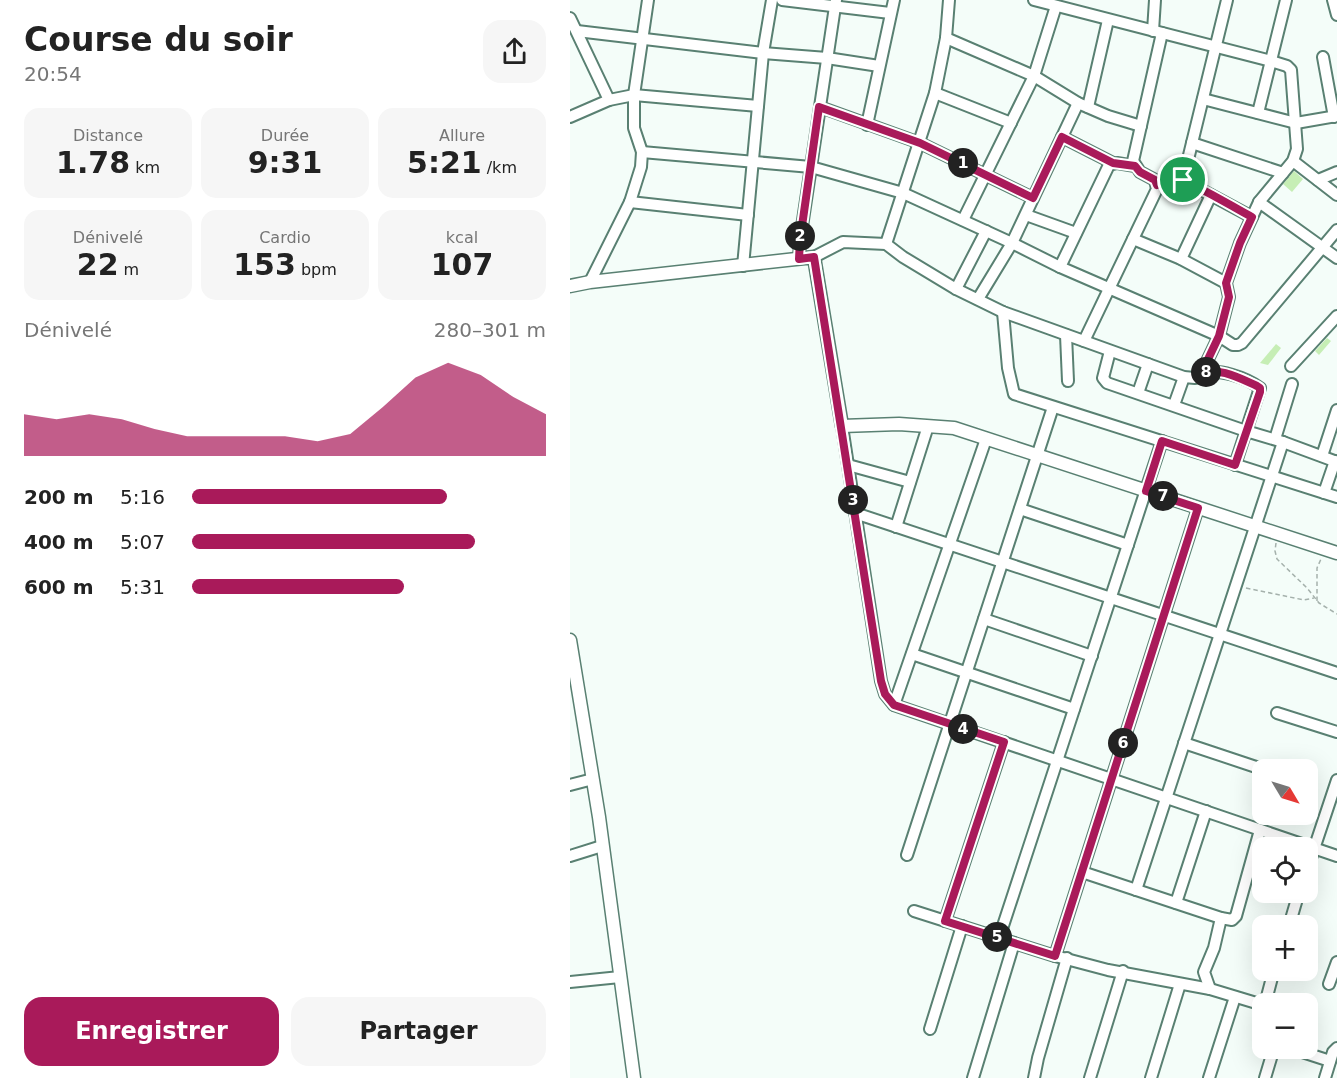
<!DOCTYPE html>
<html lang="fr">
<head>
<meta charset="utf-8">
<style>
  body { margin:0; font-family:"DejaVu Sans",sans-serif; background:#f6f6f6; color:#222; height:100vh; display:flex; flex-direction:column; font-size:22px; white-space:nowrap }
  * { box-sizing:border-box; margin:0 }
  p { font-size:20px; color:#767676 }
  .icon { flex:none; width:33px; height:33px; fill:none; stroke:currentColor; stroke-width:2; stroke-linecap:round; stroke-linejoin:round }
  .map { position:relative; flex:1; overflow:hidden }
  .sheet { display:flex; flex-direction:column; background:#fff; width:570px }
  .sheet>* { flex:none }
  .needle { width:39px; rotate:128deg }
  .controls { position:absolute; left:682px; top:759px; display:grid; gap:12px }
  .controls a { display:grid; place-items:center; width:66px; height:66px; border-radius:12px; background:#fff; box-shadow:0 6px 24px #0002; font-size:30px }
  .pin { position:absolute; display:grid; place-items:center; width:51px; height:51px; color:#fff; margin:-26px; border:3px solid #fff; border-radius:50%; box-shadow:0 2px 6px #0007 }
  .km { position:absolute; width:30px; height:30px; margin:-15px; border-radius:50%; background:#222; color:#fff; font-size:16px; line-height:30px; text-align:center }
  .round { display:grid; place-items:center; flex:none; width:63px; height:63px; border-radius:18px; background:#f6f6f6 }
  .headline { display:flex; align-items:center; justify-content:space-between; height:102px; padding:0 24px }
  h1 { font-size:33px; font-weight:700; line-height:45px }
  .figures { display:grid; grid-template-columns:repeat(3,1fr); gap:9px; height:102px; padding:6px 24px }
  .figures div { display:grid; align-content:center; border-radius:15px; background:#f6f6f6; text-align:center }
  .figures b { font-size:30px; font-weight:700 }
  .figures small { font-size:16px; font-weight:400 }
  .figures p { font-size:16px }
  .chart { height:168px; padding:12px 24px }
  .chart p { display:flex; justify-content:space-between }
  .chart svg { width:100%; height:108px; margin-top:6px; fill:#a91a5a; opacity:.7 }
  .button { display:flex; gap:12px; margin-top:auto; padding:12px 24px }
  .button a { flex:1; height:69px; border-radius:18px; background:#a91a5a; color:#fff; font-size:24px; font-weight:700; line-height:69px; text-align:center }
  .button a+a { background:#f6f6f6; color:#222 }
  ul { padding:0 24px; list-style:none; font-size:20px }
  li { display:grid; grid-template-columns:96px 72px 1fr; align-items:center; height:45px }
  li i { height:15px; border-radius:8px; background:#a91a5a }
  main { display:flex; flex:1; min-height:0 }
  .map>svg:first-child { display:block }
</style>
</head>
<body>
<main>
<section class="sheet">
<div class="headline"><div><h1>Course du soir</h1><p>20:54</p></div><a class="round"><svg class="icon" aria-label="share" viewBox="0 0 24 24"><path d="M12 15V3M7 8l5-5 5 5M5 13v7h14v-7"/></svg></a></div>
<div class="figures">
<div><p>Distance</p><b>1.78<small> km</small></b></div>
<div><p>Durée</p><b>9:31</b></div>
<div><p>Allure</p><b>5:21<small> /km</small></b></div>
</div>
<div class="figures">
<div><p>Dénivelé</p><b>22<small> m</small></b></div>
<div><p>Cardio</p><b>153<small> bpm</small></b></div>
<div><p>kcal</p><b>107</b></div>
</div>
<div class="chart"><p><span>Dénivelé</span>280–301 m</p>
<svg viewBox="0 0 160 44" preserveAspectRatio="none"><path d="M0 44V27L10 29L20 27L30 29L40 33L50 36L60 36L70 36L80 36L90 38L100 35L110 24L120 12L130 6L140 11L150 20L160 27V44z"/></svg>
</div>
<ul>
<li><b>200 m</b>5:16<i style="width:72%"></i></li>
<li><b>400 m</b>5:07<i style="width:80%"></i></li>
<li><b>600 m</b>5:31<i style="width:60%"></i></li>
</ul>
<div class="button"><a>Enregistrer</a><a>Partager</a></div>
</section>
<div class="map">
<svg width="767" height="1078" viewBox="0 0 767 1078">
  <rect width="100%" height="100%" fill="#f4fdf9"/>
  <g fill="#c6eeb5">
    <polygon points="724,171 733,179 722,192 713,184"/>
    <polygon points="757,338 761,341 749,355 745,351"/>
    <polygon points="706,344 711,348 698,365 690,363"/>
  </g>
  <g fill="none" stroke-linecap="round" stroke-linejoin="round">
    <defs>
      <g id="minor">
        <polyline points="212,0 320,13"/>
        <polyline points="763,0 767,15"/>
        <polyline points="0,18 39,100 64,95 188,106"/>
        <polyline points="7,31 193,53 257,58 309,66"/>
        <polyline points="583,31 585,0"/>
        <polyline points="376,38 464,76 508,103 538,116 571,126"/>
        <polyline points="753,57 764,117"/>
        <polyline points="365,93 441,123"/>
        <polyline points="633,99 726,123 767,116"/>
        <polyline points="250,107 350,143 463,198"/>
        <polyline points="518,107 538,20"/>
        <polyline points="688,113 716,0"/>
        <polyline points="0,117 39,100"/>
        <polyline points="297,125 324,0"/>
        <polyline points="492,137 543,163"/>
        <polyline points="622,143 657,0"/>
        <polyline points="72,152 241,167 333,193 442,243 490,267 649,336 663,345 668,345 672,343 767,230"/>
        <polyline points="723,161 767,195"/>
        <polyline points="748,180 767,172"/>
        <polyline points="60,202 178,215"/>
        <polyline points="689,202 767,258"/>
        <polyline points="456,215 506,233"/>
        <polyline points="682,217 613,180 622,143 713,173"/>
        <polyline points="393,220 464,76 486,6"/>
        <polyline points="563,239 611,259 656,283"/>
        <polyline points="316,244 365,93 376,38 379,0"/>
        <polyline points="244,257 273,242 316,244 333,257 386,289 433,312 614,377 625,378 631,374 649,336 659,297 656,283 670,243 689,202 723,161 727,149 721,70 717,66 701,61 464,0"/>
        <polyline points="229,259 230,240 266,0"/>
        <polyline points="611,259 641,195"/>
        <polyline points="173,266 193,53 202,0"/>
        <polyline points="490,267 539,165 547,163 565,166"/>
        <polyline points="20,282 60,202 71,167 72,152 64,128 64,95 78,0"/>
        <polyline points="386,289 416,231"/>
        <polyline points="408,299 442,243 508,103"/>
        <polyline points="433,312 438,368 444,394 767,497"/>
        <polyline points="496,335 498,381"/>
        <polyline points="514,341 587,189 585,180 570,172 563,161 592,33"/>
        <polyline points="540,351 533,378 537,383 676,431 713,442 767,462"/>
        <polyline points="721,366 767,316"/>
        <path d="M 631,374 C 647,367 677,378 690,388 L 665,465"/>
        <polyline points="568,393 578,364"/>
        <polyline points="604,405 614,377"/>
        <polyline points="272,426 311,681 315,694 324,705 767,856"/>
        <polyline points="705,439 722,384"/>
        <polyline points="752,456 767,410"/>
        <polyline points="278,465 340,482"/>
        <polyline points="754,493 765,461"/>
        <polyline points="450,509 558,545"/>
        <polyline points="285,513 767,673"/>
        <polyline points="326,527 358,426"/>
        <polyline points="414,619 522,656"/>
        <polyline points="342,654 504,709"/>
        <polyline points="324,705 416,439"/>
        <polyline points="707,713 767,732"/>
        <polyline points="614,743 695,770"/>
        <polyline points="0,785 23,779"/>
        <polyline points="337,855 483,407"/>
        <polyline points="0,856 32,846"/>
        <polyline points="738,867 767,780"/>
        <polyline points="512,872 651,918 662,920 666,916 690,830"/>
        <polyline points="566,890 713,442"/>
        <polyline points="606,903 636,811"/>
        <polyline points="344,911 485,956 538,970 640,989 693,1005"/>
        <polyline points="375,921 434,742"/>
        <polyline points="719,926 729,892"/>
        <polyline points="429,938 592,441"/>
        <polyline points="485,956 628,508"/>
        <polyline points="0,982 50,977"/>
        <polyline points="759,984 767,962"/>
        <polyline points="640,989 634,972 644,948 651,918"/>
        <polyline points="695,1004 704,970"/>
        <polyline points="360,1029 392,926"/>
        <polyline points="720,1048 760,1061"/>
        <polyline points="403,1078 444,943"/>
        <polyline points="464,1078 468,1058 497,958"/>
        <polyline points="520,1078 553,971"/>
        <polyline points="581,1078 610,984"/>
        <polyline points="639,1078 665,997"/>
        <polyline points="695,1078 704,1048"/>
        <polyline points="755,1078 763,1052 767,1048"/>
      </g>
      <g id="tertiary">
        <polyline points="0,286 20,282 244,257 272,426 329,424 384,428 767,553"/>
        <polyline points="0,640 29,817 64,1078"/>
      </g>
    </defs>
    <use href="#minor" stroke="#598072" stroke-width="14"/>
    <use href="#tertiary" stroke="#598072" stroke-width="15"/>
    <g stroke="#a5b1ac" stroke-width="1.5" stroke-dasharray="4.5 3" stroke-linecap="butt">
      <polyline points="706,543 705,551 707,559 737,588 749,603 767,614"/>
      <polyline points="676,588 734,600 744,598"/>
      <polyline points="747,601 747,568 751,559"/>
    </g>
    <use href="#minor" stroke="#fff" stroke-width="10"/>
    <use href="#tertiary" stroke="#fff" stroke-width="12"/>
  </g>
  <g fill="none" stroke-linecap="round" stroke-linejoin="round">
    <defs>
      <path id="route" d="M 249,107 L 350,143 L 463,198 L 492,137 L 543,163 L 565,166 L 570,172 L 585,180 L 587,185 C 591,181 594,178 599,178 C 620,179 662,207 682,217 L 670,243 L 656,283 L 659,297 L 649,336 L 631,374 C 648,366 671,379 687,386 L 690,388 L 690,392 L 665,465 L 592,441 L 576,491 L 628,508 L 485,956 L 375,921 L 434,742 L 324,705 L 315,694 L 311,681 L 244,257 L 229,259 L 230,240 Z"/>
    </defs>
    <use href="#route" stroke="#fff" stroke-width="12"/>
    <use href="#route" stroke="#a91a5a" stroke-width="8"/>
  </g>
</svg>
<div class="controls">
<a><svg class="needle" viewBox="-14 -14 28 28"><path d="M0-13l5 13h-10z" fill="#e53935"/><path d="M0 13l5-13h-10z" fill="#767676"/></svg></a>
<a><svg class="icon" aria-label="locate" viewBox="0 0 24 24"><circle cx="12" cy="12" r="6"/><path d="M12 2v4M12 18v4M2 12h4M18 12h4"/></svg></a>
<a>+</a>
<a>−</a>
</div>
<div class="pin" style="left:613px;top:180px;background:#1e9e55"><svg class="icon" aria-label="arrive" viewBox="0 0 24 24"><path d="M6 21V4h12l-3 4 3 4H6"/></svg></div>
<b class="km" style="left:393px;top:163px">1</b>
<b class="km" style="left:230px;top:236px">2</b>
<b class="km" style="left:283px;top:500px">3</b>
<b class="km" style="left:393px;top:729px">4</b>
<b class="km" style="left:427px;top:937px">5</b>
<b class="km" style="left:553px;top:743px">6</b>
<b class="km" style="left:593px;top:496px">7</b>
<b class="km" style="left:636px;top:372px">8</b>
</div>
</main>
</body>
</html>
